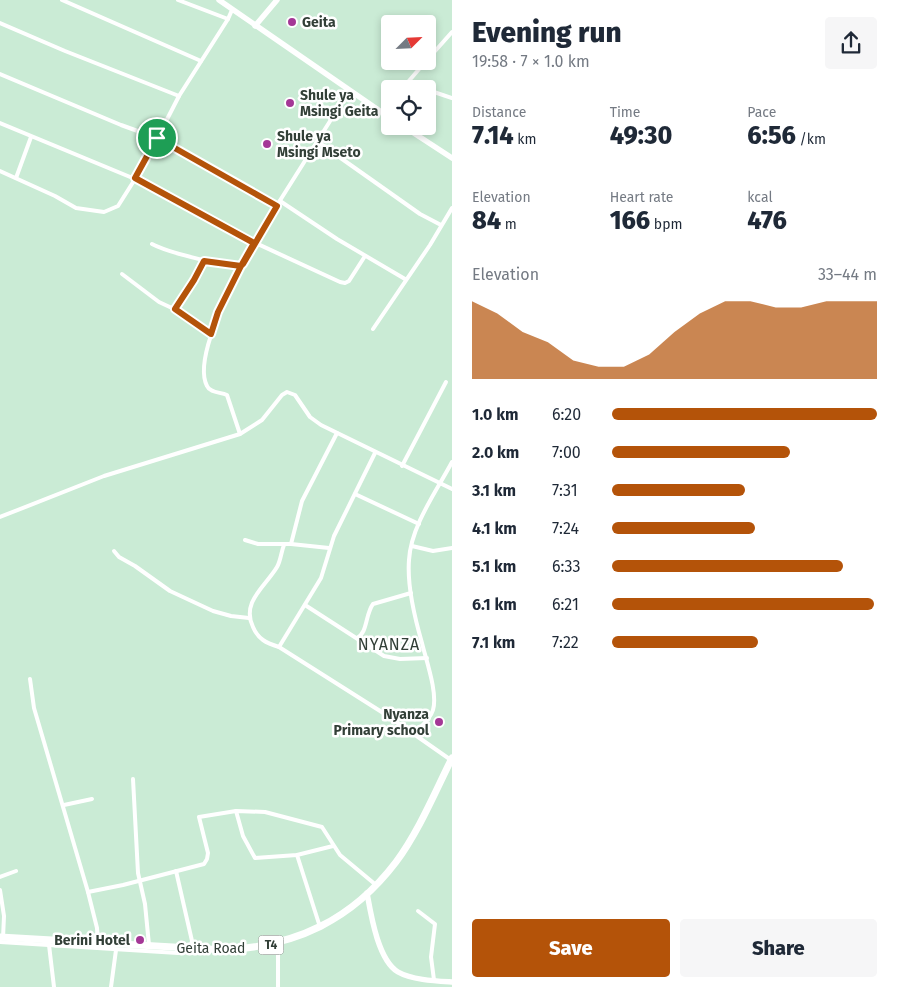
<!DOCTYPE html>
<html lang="en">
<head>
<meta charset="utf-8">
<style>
  body { margin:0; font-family:"Fira Sans",sans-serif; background:#f6f6f7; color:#1f2937; height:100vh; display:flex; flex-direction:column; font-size:19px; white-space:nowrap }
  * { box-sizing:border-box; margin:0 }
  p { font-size:16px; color:#747a83 }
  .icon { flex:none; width:28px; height:28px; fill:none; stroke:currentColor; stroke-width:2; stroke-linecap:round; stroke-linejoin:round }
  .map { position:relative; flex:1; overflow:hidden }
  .details { display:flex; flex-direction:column; background:#fff; width:445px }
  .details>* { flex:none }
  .needle { width:32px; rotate:66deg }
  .fabs { position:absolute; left:381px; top:15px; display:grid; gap:10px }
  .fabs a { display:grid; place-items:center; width:55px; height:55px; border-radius:5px; background:#fff; box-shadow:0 2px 8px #0003; font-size:25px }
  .pin { position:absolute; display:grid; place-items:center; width:42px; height:42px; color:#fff; margin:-21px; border:2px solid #fff; border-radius:50%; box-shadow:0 1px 5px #0007 }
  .round { display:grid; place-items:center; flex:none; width:52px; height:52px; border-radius:5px; background:#f6f6f7 }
  .overview { display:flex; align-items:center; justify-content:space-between; height:85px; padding:0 20px }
  h1 { font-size:28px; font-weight:800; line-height:38px }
  .figures { display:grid; grid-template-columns:repeat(3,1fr); gap:8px; height:85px; padding:5px 20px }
  .figures div { display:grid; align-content:center }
  .figures b { font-size:25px; font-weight:800 }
  .figures small { font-size:14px; font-weight:400 }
  .figures p { font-size:14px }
  .chart { height:140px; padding:10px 20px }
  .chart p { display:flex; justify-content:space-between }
  .chart svg { width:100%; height:90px; margin-top:5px; fill:#b45309; opacity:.7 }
  .cta { display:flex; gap:10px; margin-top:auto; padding:10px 20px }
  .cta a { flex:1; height:58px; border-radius:5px; background:#b45309; color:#fff; font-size:20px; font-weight:800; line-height:58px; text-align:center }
  .cta a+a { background:#f6f6f7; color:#1f2937 }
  ul { padding:0 20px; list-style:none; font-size:16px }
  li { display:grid; grid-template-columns:80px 60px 1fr; align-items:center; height:38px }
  li i { height:12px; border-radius:6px; background:#b45309 }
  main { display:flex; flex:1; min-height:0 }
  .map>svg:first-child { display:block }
</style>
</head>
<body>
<main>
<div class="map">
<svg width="452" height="987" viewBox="0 0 452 987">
  <rect width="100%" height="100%" fill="#caebd5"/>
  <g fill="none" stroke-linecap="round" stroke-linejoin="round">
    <g stroke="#fff" stroke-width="4">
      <polyline points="62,0 201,61"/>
      <polyline points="178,0 228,19"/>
      <polyline points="0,23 65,51 179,96"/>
      <polyline points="428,59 452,32"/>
      <polyline points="0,74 121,125 157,138 277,205"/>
      <polyline points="408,82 423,89"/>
      <polyline points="402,89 426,61"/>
      <polyline points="428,90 452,98"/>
      <polyline points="383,114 390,105"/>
      <polyline points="0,123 135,179 236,234 340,282 345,283 349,281 365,256"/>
      <polyline points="318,142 420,214 441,225"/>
      <polyline points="0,171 55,196 76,208 104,212 118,206 142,168 179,96 228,19 232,10"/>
      <polyline points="16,178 31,137"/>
      <polyline points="280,201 337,239 405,279"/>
      <path d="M 152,244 C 165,251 232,270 243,264 L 262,229 L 349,91"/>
      <path d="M 122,274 L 159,302 L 174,309 C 186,302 198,274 204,261"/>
      <polyline points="175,309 211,334"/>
      <polyline points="373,329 430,245 452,208"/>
      <path d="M 240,434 L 227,395 C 220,392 210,393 207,386 C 193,359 230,291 241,266"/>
      <polyline points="402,466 446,382"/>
      <polyline points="355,494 419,524"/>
      <polyline points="0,517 104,476 240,434 262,420 282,395 287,392 295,395 310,417 321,425 452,489"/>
      <polyline points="245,540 258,544 291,544 329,548"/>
      <polyline points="291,544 302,501 337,433"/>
      <path d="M 284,545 C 281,552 281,560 277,567 C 265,587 241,602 253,627 C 258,639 266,643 279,647 L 388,716 L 451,760"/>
      <polyline points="412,546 433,551 452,548"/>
      <polyline points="114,551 119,557 135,566 170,591 213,611 231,616 249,618"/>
      <polyline points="305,605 384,656 400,659 427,658"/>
      <path d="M 357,638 C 368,632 365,615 373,604 L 411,593"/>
      <polyline points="279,647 321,578 334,536 375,453"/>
      <polyline points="30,679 34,708 88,892 97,928 98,943"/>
      <path d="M 414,734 C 420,727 430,720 433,710 C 438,693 426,660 422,643 C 415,619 407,585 409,560 C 411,526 436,492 452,462"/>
      <polyline points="133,779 138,873 145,904 149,945"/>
      <polyline points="64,805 92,799"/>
      <polyline points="236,811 243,836 255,858 297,855 333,846"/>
      <polyline points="297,855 320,927"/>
      <polyline points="176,871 192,941 190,949"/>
      <polyline points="0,877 16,871"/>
      <polyline points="0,890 4,916 3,938"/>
      <polyline points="88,892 123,885 204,864 207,859 208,853 199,817 236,811 265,812 322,827 340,855 376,885"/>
      <polyline points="418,911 435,924 431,957 434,980"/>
      <polyline points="0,942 178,953"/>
      <polyline points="278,944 278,987"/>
      <polyline points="49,945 54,987"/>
      <polyline points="111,987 116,950"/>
    </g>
    <g stroke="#fff" stroke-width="5.5">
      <polyline points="219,0 390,118"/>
      <polyline points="255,26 277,0"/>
      <polyline points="403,126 452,158"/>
      <path d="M 367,893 C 371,915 378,960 398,972 C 412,980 436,981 452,982"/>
    </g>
    <path stroke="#fff" stroke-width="7" d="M 0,937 L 225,950 C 296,946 352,920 396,862 C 419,831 435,792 452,758"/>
  </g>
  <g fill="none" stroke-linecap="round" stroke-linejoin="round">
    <defs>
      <polyline id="route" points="157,138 277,206 243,264 241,266 218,312 211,334 175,309 194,280 204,261 241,266 254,243 135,178 157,138"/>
    </defs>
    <use href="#route" stroke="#fff" stroke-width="10"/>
    <use href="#route" stroke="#b45309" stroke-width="6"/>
  </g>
  <g fill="#a43796" stroke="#fff" stroke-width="2">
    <circle cx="292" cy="22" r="5"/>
    <circle cx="290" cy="103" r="5"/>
    <circle cx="267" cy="144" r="5"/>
    <circle cx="439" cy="722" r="5"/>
    <circle cx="140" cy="940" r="5"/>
  </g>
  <g text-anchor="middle" stroke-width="5" stroke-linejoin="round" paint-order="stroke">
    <rect fill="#fff" stroke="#707973" stroke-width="1" x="258.5" y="935.5" width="25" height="19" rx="4"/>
    <g font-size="12" font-weight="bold" fill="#323f37">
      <text x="271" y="949">T4</text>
    </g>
    <g font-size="14" font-weight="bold" fill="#323f37" stroke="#fff" text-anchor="start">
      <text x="302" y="27">Geita</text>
      <text x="300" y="100">Shule ya<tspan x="300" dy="16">Msingi Geita</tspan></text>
      <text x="277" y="141">Shule ya<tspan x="277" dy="16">Msingi Mseto</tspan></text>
      <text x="429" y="719" text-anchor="end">Nyanza<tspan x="429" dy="16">Primary school</tspan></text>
      <text x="130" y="945" text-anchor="end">Berini Hotel</text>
    </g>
    <g font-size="14" fill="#323f37" stroke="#fff">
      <text x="211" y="953">Geita Road</text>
    </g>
    <g font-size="16" letter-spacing="1" fill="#323f37" stroke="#fff">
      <text x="389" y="650">NYANZA</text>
    </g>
  </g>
</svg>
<div class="fabs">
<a><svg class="needle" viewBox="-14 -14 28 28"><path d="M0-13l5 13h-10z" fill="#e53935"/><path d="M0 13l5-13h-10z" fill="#747a83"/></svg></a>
<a><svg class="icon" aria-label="locate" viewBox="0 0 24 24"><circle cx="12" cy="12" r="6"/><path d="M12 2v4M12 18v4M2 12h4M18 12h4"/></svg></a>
</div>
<div class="pin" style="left:157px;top:138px;background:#1e9e55"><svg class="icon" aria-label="arrive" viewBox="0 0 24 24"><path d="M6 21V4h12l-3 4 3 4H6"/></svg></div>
</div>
<section class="details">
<div class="overview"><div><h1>Evening run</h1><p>19:58 · 7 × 1.0 km</p></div><a class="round"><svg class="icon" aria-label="share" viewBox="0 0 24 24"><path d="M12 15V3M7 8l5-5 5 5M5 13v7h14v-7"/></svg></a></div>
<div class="figures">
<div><p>Distance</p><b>7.14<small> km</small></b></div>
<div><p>Time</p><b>49:30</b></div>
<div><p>Pace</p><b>6:56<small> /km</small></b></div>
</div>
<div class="figures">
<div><p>Elevation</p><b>84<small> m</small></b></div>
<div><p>Heart rate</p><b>166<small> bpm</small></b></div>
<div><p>kcal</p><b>476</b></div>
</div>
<div class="chart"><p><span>Elevation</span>33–44 m</p>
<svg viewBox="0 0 160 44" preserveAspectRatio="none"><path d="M0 44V6L10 12L20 21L30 26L40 35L50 38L60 38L70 32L80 21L90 12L100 6L110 6L120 9L130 9L140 6L150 6L160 6V44z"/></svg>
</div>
<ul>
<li><b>1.0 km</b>6:20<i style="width:100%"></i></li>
<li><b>2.0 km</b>7:00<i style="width:67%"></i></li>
<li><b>3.1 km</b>7:31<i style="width:50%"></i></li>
<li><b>4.1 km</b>7:24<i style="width:54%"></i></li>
<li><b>5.1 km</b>6:33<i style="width:87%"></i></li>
<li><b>6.1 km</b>6:21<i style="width:99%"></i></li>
<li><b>7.1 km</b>7:22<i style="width:55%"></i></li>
</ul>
<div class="cta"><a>Save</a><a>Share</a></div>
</section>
</main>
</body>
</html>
